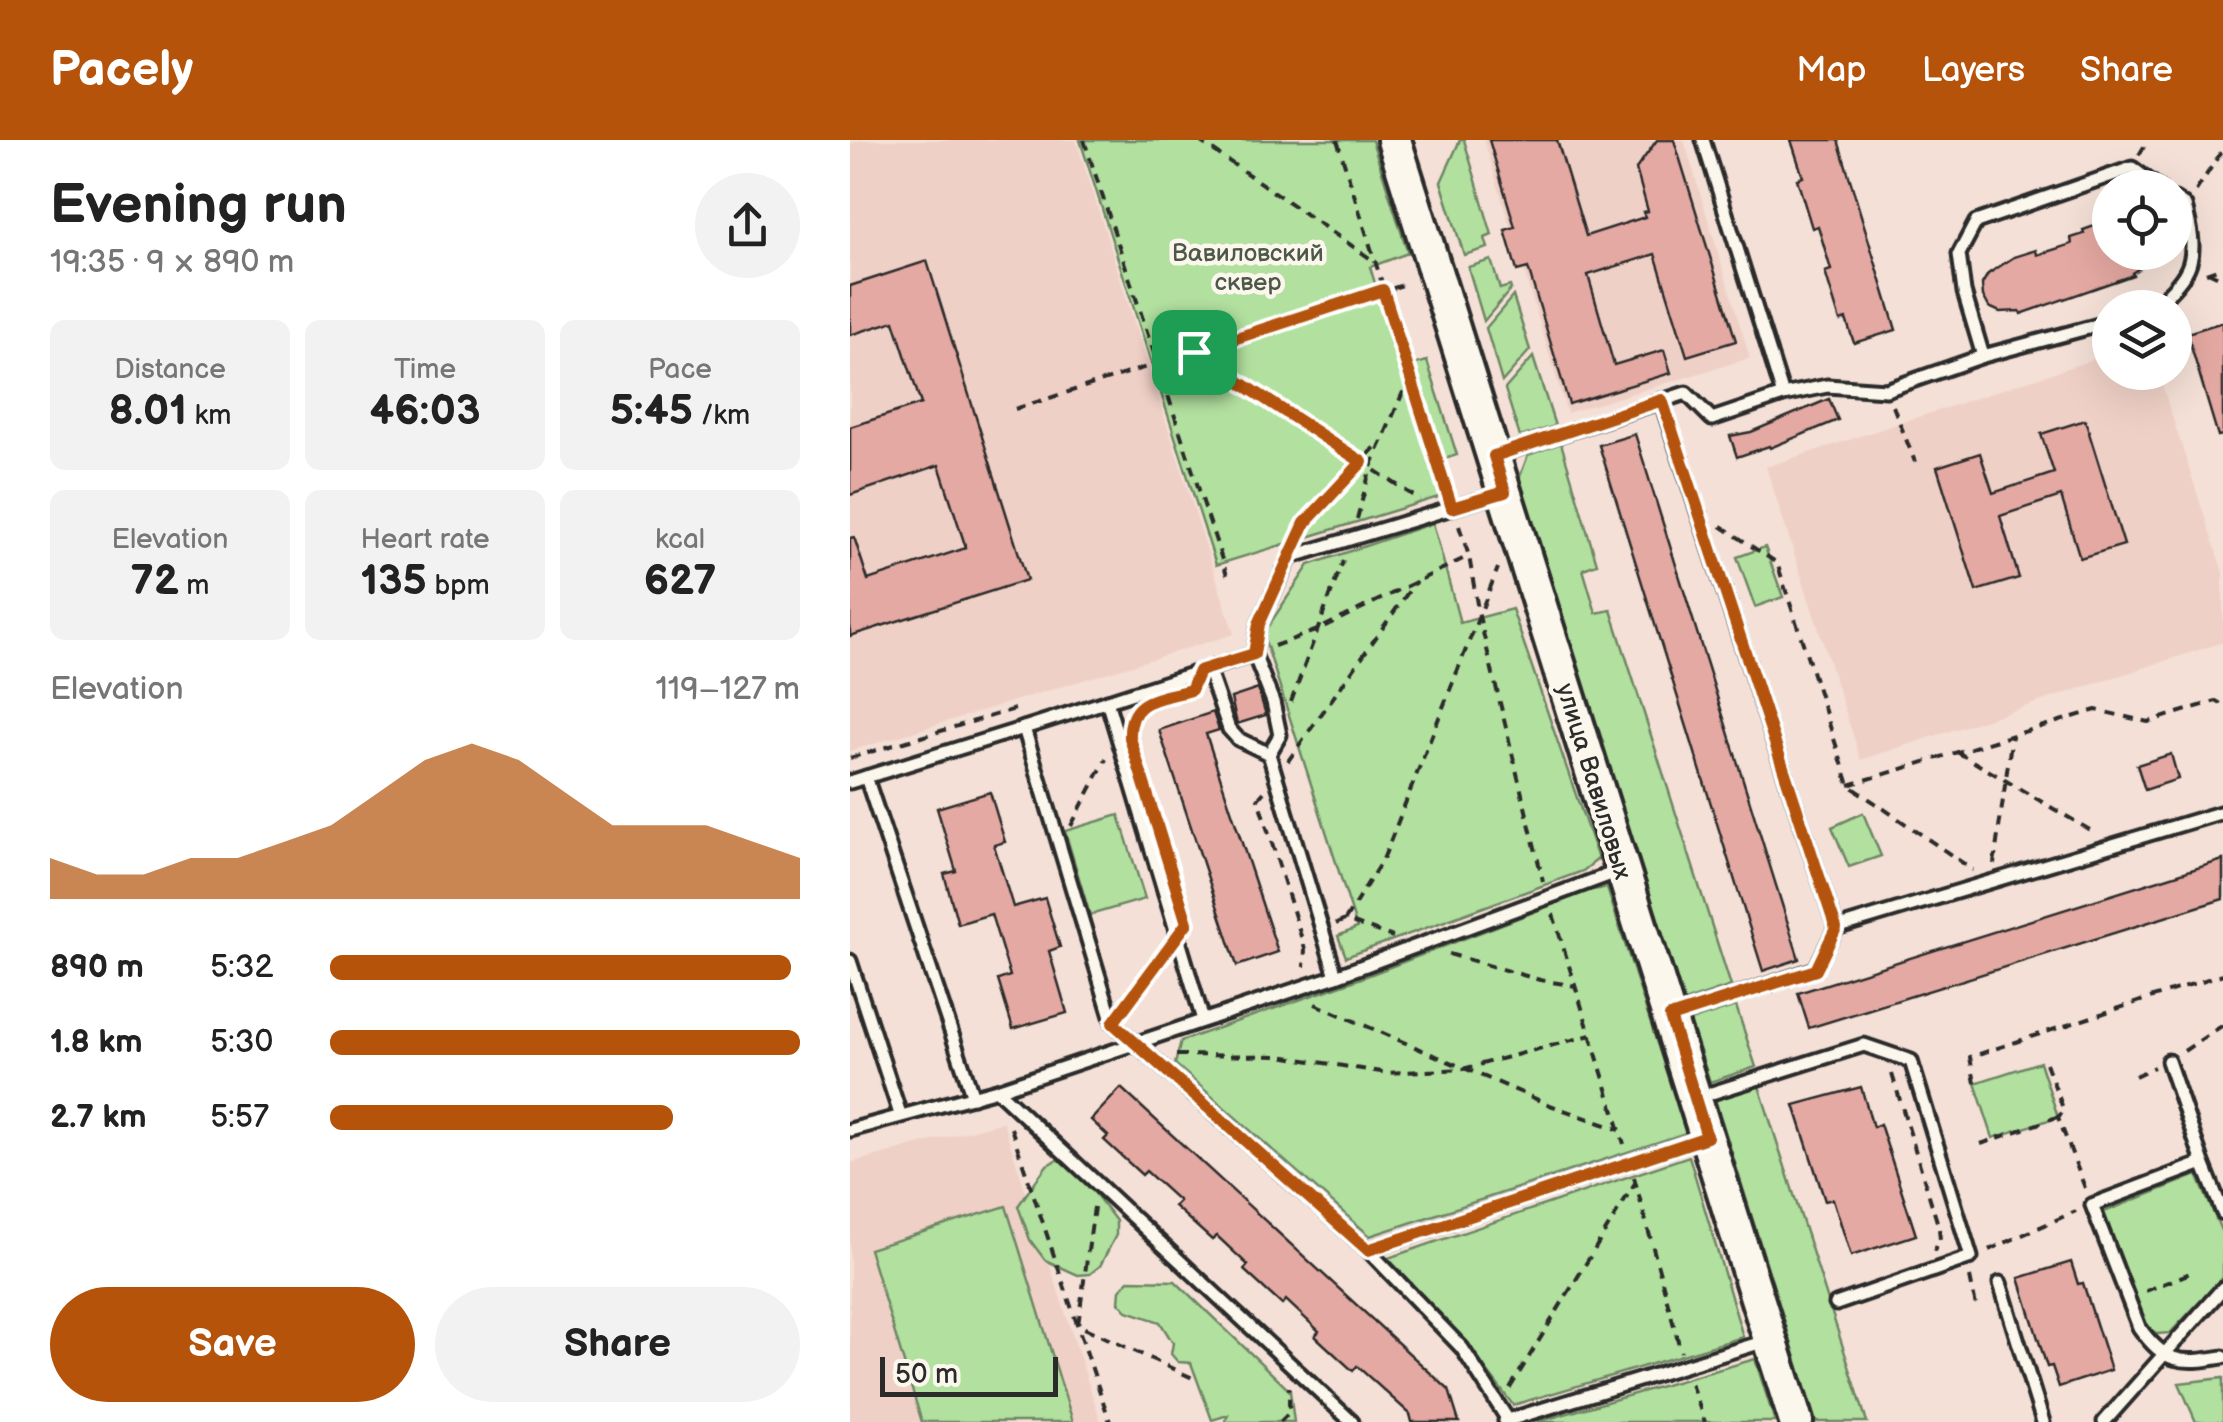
<!DOCTYPE html>
<html lang="en">
<head>
<meta charset="utf-8">
<style>
  body { margin:0; font-family:"Balsamiq Sans",sans-serif; background:#f2f2f2; color:#222; height:100vh; display:flex; flex-direction:column; font-size:38px; white-space:nowrap }
  * { box-sizing:border-box; margin:0 }
  p { font-size:32px; color:#767676 }
  .icon { flex:none; width:55px; height:55px; fill:none; stroke:currentColor; stroke-width:2; stroke-linecap:round; stroke-linejoin:round }
  .map { position:relative; flex:1; overflow:hidden }
  .details { display:flex; flex-direction:column; background:#fff; width:850px }
  .details>* { flex:none }
  .buttons { position:absolute; left:1242px; top:30px; display:grid; gap:20px }
  .buttons a { display:grid; place-items:center; width:100px; height:100px; border-radius:50%; background:#fff; box-shadow:0 10px 40px #0002; font-size:50px }
  .scale { position:absolute; left:30px; bottom:25px; width:178px; box-sizing:border-box; padding-left:10px; border:5px solid #2b2b2b; border-top:0; font-size:28px; line-height:35px; white-space:nowrap; color:#2b2b2b; -webkit-text-stroke:8px #fbf7ec; paint-order:stroke }
  .pin { position:absolute; display:grid; place-items:center; width:85px; height:85px; color:#fff; margin:-42px; border-radius:20px; box-shadow:0 5px 15px #0006 }
  .round { display:grid; place-items:center; flex:none; width:105px; height:105px; border-radius:52px; background:#f2f2f2 }
  .overview { display:flex; align-items:center; justify-content:space-between; height:170px; padding:0 50px }
  h1 { font-size:55px; font-weight:700; line-height:75px }
  .stats { display:grid; grid-template-columns:repeat(3,1fr); gap:15px; height:170px; padding:10px 50px }
  .stats div { display:grid; align-content:center; border-radius:15px; background:#f2f2f2; text-align:center }
  .stats b { font-size:42px; font-weight:700 }
  .stats small { font-size:28px; font-weight:400 }
  .stats p { font-size:28px }
  .chart { height:280px; padding:20px 50px }
  .chart p { display:flex; justify-content:space-between }
  .chart svg { width:100%; height:180px; margin-top:10px; fill:#b45309; opacity:.7 }
  .button { display:flex; gap:20px; margin-top:auto; padding:20px 50px }
  .button a { flex:1; height:115px; border-radius:60px; background:#b45309; color:#fff; font-size:40px; font-weight:700; line-height:115px; text-align:center }
  .button a+a { background:#f2f2f2; color:#222 }
  ul { padding:0 50px; list-style:none; font-size:32px }
  li { display:grid; grid-template-columns:160px 120px 1fr; align-items:center; height:75px }
  li i { height:25px; border-radius:12px; background:#b45309 }
  header { display:flex; align-items:center; gap:60px; box-sizing:border-box; height:140px; padding:0 50px; background:#b45309; color:#fff }
  header strong { font-size:48px }
  nav { display:flex; gap:55px; margin-inline-start:auto; font-size:35px }
  main { display:flex; flex:1; min-height:0 }
  .map>svg:first-child { display:block }
</style>
</head>
<body>
<header>
<strong>Pacely</strong>
<nav><a>Map</a><a>Layers</a><a>Share</a></nav>
</header>
<main>
<section class="details">
<div class="overview"><div><h1>Evening run</h1><p>19:35 · 9 × 890 m</p></div><a class="round"><svg class="icon" aria-label="share" viewBox="0 0 24 24"><path d="M12 15V3M7 8l5-5 5 5M5 13v7h14v-7"/></svg></a></div>
<div class="stats">
<div><p>Distance</p><b>8.01<small> km</small></b></div>
<div><p>Time</p><b>46:03</b></div>
<div><p>Pace</p><b>5:45<small> /km</small></b></div>
</div>
<div class="stats">
<div><p>Elevation</p><b>72<small> m</small></b></div>
<div><p>Heart rate</p><b>135<small> bpm</small></b></div>
<div><p>kcal</p><b>627</b></div>
</div>
<div class="chart"><p><span>Elevation</span>119–127 m</p>
<svg viewBox="0 0 160 44" preserveAspectRatio="none"><path d="M0 44V34L10 38L20 38L30 34L40 34L50 30L60 26L70 18L80 10L90 6L100 10L110 18L120 26L130 26L140 26L150 30L160 34V44z"/></svg>
</div>
<ul>
<li><b>890 m</b>5:32<i style="width:98%"></i></li>
<li><b>1.8 km</b>5:30<i style="width:100%"></i></li>
<li><b>2.7 km</b>5:57<i style="width:73%"></i></li>
</ul>
<div class="button"><a>Save</a><a>Share</a></div>
</section>
<div class="map">
<svg width="1373" height="1282" viewBox="0 0 1373 1282">
  <rect width="100%" height="100%" fill="#f4e0d6"/>
  <filter id="ink" filterUnits="userSpaceOnUse"><feTurbulence type="fractalNoise" baseFrequency=".01" numOctaves="2"/><feDisplacementMap in="SourceGraphic" scale="20" xChannelSelector="R" yChannelSelector="G"/><feConvolveMatrix kernelMatrix="1 2 1 2 8 2 1 2 1" color-interpolation-filters="sRGB"/></filter>
  <g filter="url(#ink)">
    <g fill="#efd0c6">
      <polygon points="12,0 226,0 384,494 0,611 0,4"/>
      <polygon points="634,0 834,0 900,218 717,273"/>
      <polygon points="1260,214 1260,232 1308,233 1373,433 1373,502 1011,620 916,327"/>
      <polygon points="153,982 251,1282 0,1282 0,1023"/>
    </g>
    <g fill="#b2e09f" stroke="#6e8665" stroke-width="2.5">
      <polygon points="230,0 522,0 558,113 520,127 551,228 577,221 607,315 582,323 592,356 366,425"/>
      <polygon points="610,0 614,0 642,95 635,98 638,108 614,115 591,42"/>
      <polygon points="641,120 650,149 660,146 661,149 634,181 618,127"/>
      <polygon points="663,156 680,210 652,242 636,188"/>
      <polygon points="683,217 705,286 670,297 655,249"/>
      <polygon points="711,303 747,424 733,429 746,473 761,470 881,846 834,862 669,339 678,315"/>
      <polygon points="583,383 610,483 662,469 748,719 733,731 496,817 488,796 507,788 413,494 459,425"/>
      <polygon points="915,407 933,457 905,467 887,417"/>
      <polygon points="1013,673 1031,716 999,727 982,687"/>
      <polygon points="269,675 295,759 240,775 215,691"/>
      <polygon points="757,748 836,993 520,1096 325,924 331,901 506,840 741,750"/>
      <polygon points="886,866 906,927 860,942 840,881"/>
      <polygon points="1190,922 1208,977 1143,998 1125,943"/>
      <polygon points="909,946 1017,1282 966,1282 865,959"/>
      <polygon points="839,1016 893,1197 663,1265 612,1198 538,1118"/>
      <polygon points="209,1019 221,1022 266,1081 266,1095 250,1126 240,1134 228,1135 195,1120 180,1100 168,1066 197,1025"/>
      <polygon points="1347,1035 1373,1095 1373,1137 1320,1193 1307,1194 1295,1184 1254,1072"/>
      <polygon points="156,1066 223,1282 72,1282 19,1109"/>
      <polygon points="279,1140 325,1141 440,1251 444,1282 375,1282 378,1275 362,1280 341,1223 328,1222 321,1214 323,1203 310,1182 277,1171 269,1162 270,1150"/>
      <polygon points="905,1219 925,1282 687,1282"/>
      <polygon points="1373,1238 1373,1282 1346,1282 1329,1243"/>
    </g>
    <g fill="#e4a9a2" stroke="#2b2b2b" stroke-width="2.5">
      <polygon points="639,0 707,0 736,96 795,77 793,72 798,71 786,29 807,0 824,0 886,201 837,216 805,114 738,135 764,225 814,210 821,233 719,264 678,128 667,131 655,90 665,87"/>
      <polygon points="941,0 988,0 1046,190 1004,203 996,179 990,181 975,132 981,130 968,86 962,88 947,39 953,37"/>
      <polygon points="1256,82 1260,112 1313,112 1282,133 1283,135 1171,174 1170,171 1150,172 1139,167 1133,156 1132,144 1138,134 1164,117 1186,110 1187,115 1222,104 1221,98 1234,94 1233,90"/>
      <polygon points="77,121 177,440 0,496 0,398 4,397 18,440 116,408 89,325 0,355 0,287 71,264 44,181 0,195 0,146"/>
      <polygon points="1373,182 1373,295 1368,296 1337,193"/>
      <polygon points="979,259 988,280 920,308 919,306 887,317 880,296 901,292"/>
      <polygon points="1235,280 1274,405 1230,418 1211,356 1150,376 1169,438 1126,451 1087,327 1130,313 1143,353 1204,333 1191,294"/>
      <polygon points="785,294 949,819 913,831 749,305"/>
      <polygon points="408,549 416,575 387,584 381,558"/>
      <polygon points="363,572 369,590 356,594 428,812 387,826 309,590"/>
      <polygon points="1321,614 1328,639 1295,650 1287,625"/>
      <polygon points="140,652 155,702 144,705 163,767 195,758 210,807 199,811 217,873 163,889 148,840 160,836 141,774 108,784 94,734 106,731 87,668"/>
      <polygon points="1373,720 1373,759 959,888 948,853"/>
      <polygon points="1011,947 1023,987 1030,984 1066,1095 1001,1116 983,1059 975,1061 944,965"/>
      <polygon points="271,948 599,1250 609,1282 562,1282 560,1274 507,1226 503,1231 465,1196 469,1191 436,1160 432,1165 394,1130 398,1125 367,1096 362,1100 324,1066 329,1061 296,1031 292,1035 254,1000 258,996 241,980"/>
      <polygon points="1221,1122 1228,1144 1233,1143 1261,1230 1209,1247 1202,1226 1197,1227 1169,1138"/>
    </g>
    <g fill="none" stroke-linecap="round" stroke-linejoin="round">
      <defs>
        <g id="lane">
          <path d="M 1303,168 C 1344,131 1349,120 1335,66 L 1325,59"/>
          <polyline points="1133,216 1114,152 1109,114 1126,82 1282,28 1309,48"/>
          <polyline points="933,255 977,246 1036,250 1133,216 1260,182"/>
          <polyline points="811,260 986,788 1373,672"/>
          <polyline points="648,315 836,253 862,279 933,255 853,0"/>
          <polyline points="652,353 440,417 409,484 404,514 423,562 430,595 419,614 486,836 769,731"/>
          <polyline points="358,529 379,589 388,599 419,614"/>
          <polyline points="257,561 353,880"/>
          <polyline points="174,588 404,514"/>
          <polyline points="16,637 123,957"/>
          <polyline points="0,642 174,588 263,883 518,1110 612,1208 658,1280"/>
          <polyline points="0,821 50,974"/>
          <polyline points="823,876 966,829 986,788"/>
          <polyline points="1318,921 1353,1023"/>
          <polyline points="147,950 502,1282"/>
          <polyline points="849,957 1014,905 1061,921 1121,1117 986,1164"/>
          <polyline points="0,990 147,950 486,836"/>
          <path d="M 1373,1073 L 1353,1023 L 1242,1065 L 1289,1187 C 1315,1224 1331,1224 1373,1217"/>
          <polyline points="518,1110 853,998"/>
          <polyline points="1150,1143 1193,1282"/>
          <polyline points="655,1281 919,1200"/>
          <polyline points="1254,1282 1373,1148"/>
        </g>
        <polyline id="secondary" points="544,0 946,1282"/>
      </defs>
      <use href="#lane" stroke="#2b2b2b" stroke-width="19"/>
      <use href="#secondary" stroke="#2b2b2b" stroke-width="40"/>
      <g stroke="#2b2b2b" stroke-width="4" stroke-dasharray="10 8" stroke-linecap="butt">
        <polyline points="234,0 377,435"/>
        <polyline points="348,0 521,119"/>
        <polyline points="487,0 598,353"/>
        <polyline points="1289,15 1298,0"/>
        <polyline points="1346,51 1373,9"/>
        <polyline points="1358,132 1373,139"/>
        <polyline points="1356,133 1373,127"/>
        <polyline points="344,212 570,360"/>
        <polyline points="1043,266 1065,322"/>
        <polyline points="165,269 559,143"/>
        <polyline points="507,379 521,327 559,238"/>
        <polyline points="609,386 619,416 629,476 693,741"/>
        <polyline points="871,386 927,423 999,645 1123,730"/>
        <polyline points="449,397 455,383 530,302"/>
        <polyline points="424,506 465,491 619,416"/>
        <polyline points="441,562 493,421"/>
        <polyline points="1107,612 1245,693"/>
        <polyline points="0,618 165,569 167,574"/>
        <polyline points="438,621 566,441"/>
        <polyline points="999,645 1246,570 1298,582 1366,561 1373,565"/>
        <polyline points="414,652 408,659 455,809 454,827"/>
        <polyline points="221,686 256,619"/>
        <polyline points="1144,724 1162,595"/>
        <polyline points="703,774 774,1004"/>
        <polyline points="495,780 534,717 648,428"/>
        <polyline points="486,784 495,780 543,797"/>
        <polyline points="599,814 690,840 726,846"/>
        <polyline points="278,863 314,815"/>
        <polyline points="465,864 700,965 770,990"/>
        <polyline points="1334,911 1373,885"/>
        <polyline points="326,915 430,916 537,933 613,929 741,895"/>
        <polyline points="1196,923 1214,971 1208,977 1235,1048"/>
        <polyline points="1042,934 1089,1088 1090,1100 1084,1111"/>
        <polyline points="1285,936 1304,927"/>
        <polyline points="1125,943 1120,917 1373,834"/>
        <polyline points="161,988 260,1282"/>
        <polyline points="1131,1004 1207,977"/>
        <polyline points="784,1037 831,1212"/>
        <polyline points="244,1067 228,1185 347,1240"/>
        <polyline points="1139,1110 1226,1071"/>
        <polyline points="1120,1137 1127,1171"/>
        <polyline points="1296,1151 1345,1131"/>
        <polyline points="841,1244 855,1282"/>
        <polyline points="660,1248 785,1043"/>
        <polyline points="430,1282 439,1273 439,1247"/>
      </g>
      <use href="#lane" stroke="#fbf7ec" stroke-width="11"/>
      <use href="#secondary" stroke="#fbf7ec" stroke-width="32"/>
    </g>
  </g>
  <g fill="none" stroke-linecap="round" stroke-linejoin="round" filter="url(#ink)">
    <defs>
      <path id="route" d="M 533,150 L 602,368 L 655,352 L 644,316 L 812,260 L 986,788 L 966,830 L 820,877 L 857,997 L 518,1110 L 263,883 L 337,783 L 280,598 C 278,557 310,559 341,550 L 349,531 L 404,514 L 409,484 L 455,383 L 512,322 L 344,212 Z"/>
    </defs>
    <use href="#route" stroke="#fff" stroke-width="20"/>
    <use href="#route" stroke="#b45309" stroke-width="12"/>
  </g>
  <g text-anchor="middle" stroke-width="9" stroke-linejoin="round" paint-order="stroke">
    <g font-size="25" fill="#4d5848" stroke="#fbf7ec">
      <text x="398" y="121">Вавиловский<tspan x="398" dy="29">сквер</tspan></text>
    </g>
    <g font-size="25" fill="#2b2b2b" stroke="#fbf7ec">
      <text transform="translate(745 641) rotate(73)" y="9">улица Вавиловых</text>
    </g>
  </g>
</svg>
<div class="buttons">
<a><svg class="icon" aria-label="locate" viewBox="0 0 24 24"><circle cx="12" cy="12" r="6"/><path d="M12 2v4M12 18v4M2 12h4M18 12h4"/></svg></a>
<a><svg class="icon" aria-label="layers" viewBox="0 0 24 24"><path d="M12 4l9 5-9 5-9-5zM3 14l9 5 9-5"/></svg></a>
</div>
<div class="scale">50 m</div>
<div class="pin" style="left:344px;top:212px;background:#1e9e55"><svg class="icon" aria-label="arrive" viewBox="0 0 24 24"><path d="M6 21V4h12l-3 4 3 4H6"/></svg></div>
</div>
</main>
</body>
</html>
